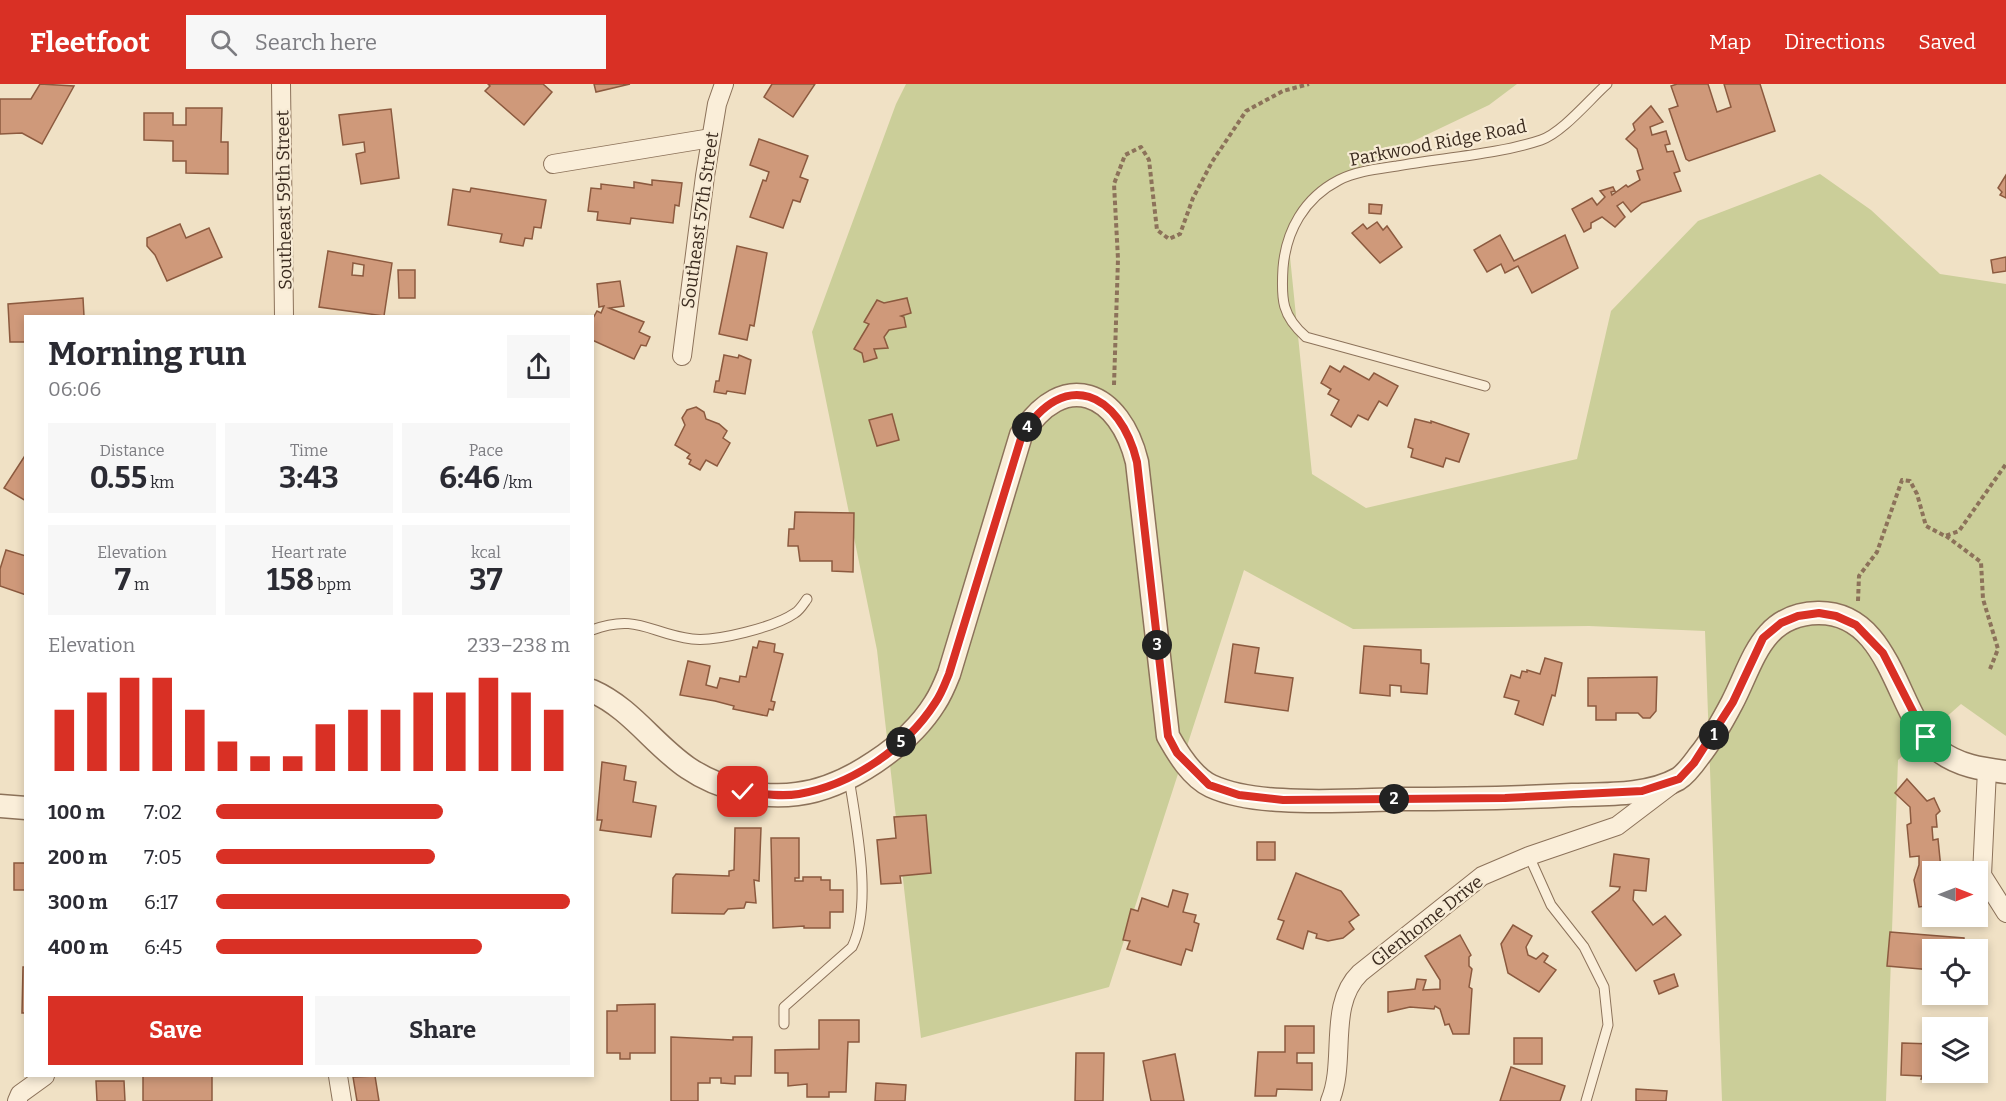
<!DOCTYPE html>
<html lang="en">
<head>
<meta charset="utf-8">
<style>
  body { margin:0; font-family:Bitter,serif; background:#f7f7f7; color:#2b2b33; height:100vh; display:flex; flex-direction:column; font-size:22px; white-space:nowrap }
  * { box-sizing:border-box; margin:0 }
  p { font-size:20px; color:#7c7c81 }
  .icon { flex:none; width:33px; height:33px; fill:none; stroke:currentColor; stroke-width:2; stroke-linecap:round; stroke-linejoin:round }
  .map { position:relative; flex:1; overflow:hidden }
  .panel { position:absolute; left:24px; top:231px; width:570px; height:762px; display:flex; flex-direction:column; background:#fff; border-radius:0px; box-shadow:0 3px 9px #0003 }
  .panel>* { flex:none }
  .needle { width:39px; rotate:90deg }
  .controls { position:absolute; left:1922px; top:777px; display:grid; gap:12px }
  .controls a { display:grid; place-items:center; width:66px; height:66px; border-radius:0px; background:#fff; box-shadow:0 3px 9px #0003; font-size:30px }
  .pin { position:absolute; display:grid; place-items:center; width:51px; height:51px; color:#fff; margin:-26px; border-radius:12px; box-shadow:0 3px 9px #0006 }
  .km { position:absolute; width:30px; height:30px; margin:-15px; border-radius:50%; background:#222; color:#fff; font-size:16px; line-height:30px; text-align:center }
  .round { display:grid; place-items:center; flex:none; width:63px; height:63px; border-radius:0px; background:#f7f7f7 }
  .summary { display:flex; align-items:center; justify-content:space-between; height:102px; padding:0 24px }
  h1 { font-size:33px; font-weight:700; line-height:45px }
  .figures { display:grid; grid-template-columns:repeat(3,1fr); gap:9px; height:102px; padding:6px 24px }
  .figures div { display:grid; align-content:center; border-radius:0px; background:#f7f7f7; text-align:center }
  .figures b { font-size:30px; font-weight:700 }
  .figures small { font-size:16px; font-weight:400 }
  .figures p { font-size:16px }
  .chart { height:168px; padding:12px 24px }
  .chart p { display:flex; justify-content:space-between }
  .chart svg { width:100%; height:108px; margin-top:6px; stroke:#d93025; stroke-width:6 }
  .button { display:flex; gap:12px; margin-top:auto; padding:12px 24px }
  .button a { flex:1; height:69px; border-radius:0px; background:#d93025; color:#fff; font-size:24px; font-weight:700; line-height:69px; text-align:center }
  .button a+a { background:#f7f7f7; color:#2b2b33 }
  ul { padding:0 24px; list-style:none; font-size:20px }
  li { display:grid; grid-template-columns:96px 72px 1fr; align-items:center; height:45px }
  li i { height:15px; border-radius:8px; background:#d93025 }
  header { display:flex; align-items:center; gap:36px; box-sizing:border-box; height:84px; padding:0 30px; background:#d93025; color:#fff }
  header strong { font-size:28px }
  nav { display:flex; gap:33px; margin-inline-start:auto; font-size:21px }
  .search { width:420px; height:54px; background:#f7f7f7; display:flex; align-items:center; gap:15px; box-sizing:border-box; padding:0 21px; border-radius:0px; color:#7c7c81; font-size:22px }
  .map>svg:first-child { display:block }
</style>
</head>
<body>
<header>
<strong>Fleetfoot</strong>
<div class="search"><svg class="icon" aria-label="search" viewBox="0 0 24 24"><circle cx="10" cy="10" r="6"/><path d="M15 15l6 6"/></svg>Search here</div>
<nav><a>Map</a><a>Directions</a><a>Saved</a></nav>
</header>
<div class="map">
<svg width="2006" height="1017" viewBox="0 0 2006 1017">
  <rect width="100%" height="100%" fill="#f0e1c5"/>
  <polygon fill="#cbce99" points="906,0 1517,0 1489,21 1336,94 1288,153 1312,390 1366,424 1577,375 1611,227 1698,137 1820,90 1871,126 1940,190 2006,200 2006,652 1961,620 1898,676 1886,1017 1722,1017 1705,547 1589,542 1353,545 1244,486 1109,903 921,954 877,566 812,248 896,20"/>
  <g fill="#cf997a" stroke="#8c5a3f" stroke-width="1.5" fill-rule="evenodd">
    <polygon points="40,0 74,2 42,60 22,49 0,50 0,15 31,15"/>
    <polygon points="488,0 543,0 552,8 524,41 485,7 490,2"/>
    <polygon points="594,0 630,0 596,8"/>
    <polygon points="772,0 815,0 793,33 764,13"/>
    <polygon points="1677,0 1708,0 1717,28 1731,23 1724,0 1760,0 1775,47 1689,77 1686,75 1669,25 1678,22 1671,2"/>
    <polygon points="1651,22 1663,38 1650,43 1652,51 1666,47 1670,60 1665,61 1667,68 1673,67 1680,87 1674,89 1681,107 1642,119 1631,128 1623,118 1617,122 1625,133 1615,143 1602,133 1591,139 1591,144 1584,148 1572,125 1592,114 1597,121 1605,113 1600,107 1613,103 1615,107 1611,108 1612,111 1626,101 1628,103 1640,96 1637,87 1643,85 1637,65 1626,55 1635,46 1633,40"/>
    <polygon points="186,24 222,24 221,58 228,58 228,90 186,89 186,77 173,77 173,57 144,56 144,29 173,29 173,41 186,41"/>
    <polygon points="391,25 399,94 361,100 356,70 365,68 364,58 343,61 339,31"/>
    <polygon points="759,55 808,72 800,93 808,96 800,118 793,116 783,144 750,133 763,96 766,97 769,88 750,81"/>
    <polygon points="2006,91 2006,114 2000,111 2002,108 1998,104"/>
    <polygon points="652,96 682,99 679,122 675,121 673,139 631,134 630,140 597,136 598,128 588,127 591,104 601,105 601,100 634,104 634,98 652,101"/>
    <polygon points="471,104 546,116 541,144 534,143 532,155 525,154 523,162 500,158 502,150 448,141 453,105 470,108"/>
    <polygon points="1369,120 1382,121 1381,130 1369,129"/>
    <polygon points="1377,138 1383,146 1387,142 1402,163 1380,179 1352,149 1363,140 1367,145"/>
    <polygon points="180,140 186,154 209,144 222,173 167,197 155,171 147,162 147,154"/>
    <polygon points="1500,151 1514,177 1565,151 1578,184 1532,209 1518,182 1505,189 1501,180 1487,188 1474,166"/>
    <polygon points="737,162 767,169 754,242 750,241 747,256 719,250"/>
    <path d="M 328,167 L 392,179 L 384,232 L 319,223 ZM 353,179 L 364,181 L 363,192 L 352,191 Z"/>
    <polygon points="2006,173 2006,187 1993,189 1991,176"/>
    <polygon points="398,186 415,186 415,214 399,214"/>
    <polygon points="620,197 624,222 609,224 644,238 639,248 650,253 646,262 641,261 634,275 592,256 592,236 597,227 601,229 604,222 599,223 597,200"/>
    <polygon points="83,214 84,232 26,232 26,258 10,258 8,220"/>
    <polygon points="907,214 911,229 901,232 904,233 906,243 889,246 884,253 888,264 874,265 877,274 864,278 862,269 854,265 869,240 864,238 877,216 884,219"/>
    <polygon points="724,271 738,274 739,271 751,276 745,310 727,307 726,310 714,308 716,297 719,297"/>
    <polygon points="1330,282 1340,288 1344,282 1369,296 1374,289 1398,302 1387,322 1379,317 1368,336 1358,331 1351,343 1331,331 1339,316 1328,310 1331,305 1321,299"/>
    <polygon points="696,323 704,328 706,335 719,340 727,347 723,354 730,359 717,382 706,376 700,386 689,380 691,376 687,374 690,370 675,361 685,341 682,334 687,326"/>
    <polygon points="892,330 899,356 877,362 869,336"/>
    <polygon points="1415,335 1431,339 1431,337 1469,350 1459,378 1446,374 1443,383 1411,373 1413,365 1408,363"/>
    <polygon points="26,370 26,417 4,404"/>
    <polygon points="795,428 854,429 853,488 832,487 832,477 800,477 798,462 788,462 789,445 794,445"/>
    <polygon points="6,466 26,472 26,511 0,502 0,485"/>
    <polygon points="759,557 775,560 774,568 783,570 771,617 775,618 773,626 769,625 767,632 733,625 734,622 715,617 680,611 688,577 710,582 706,601 717,604 720,594 739,598 740,592 746,593 753,563 757,564"/>
    <polygon points="1233,560 1259,564 1255,589 1293,594 1288,627 1225,618"/>
    <polygon points="1364,562 1421,566 1421,579 1429,580 1427,610 1401,608 1401,602 1390,601 1390,612 1360,609"/>
    <polygon points="1545,574 1562,579 1555,612 1552,611 1543,641 1515,630 1519,617 1504,613 1511,591 1520,594 1522,587 1527,588 1527,586 1540,590"/>
    <polygon points="1657,593 1656,627 1650,634 1643,634 1638,629 1616,629 1616,636 1596,636 1596,622 1588,622 1588,594"/>
    <polygon points="602,678 626,682 624,696 636,698 633,718 656,722 651,753 600,746 602,736 597,736"/>
    <polygon points="1907,695 1927,717 1934,714 1940,727 1936,731 1937,743 1932,743 1933,756 1938,755 1941,785 1945,788 1932,788 1932,821 1919,823 1914,796 1919,781 1919,772 1910,773 1907,741 1911,739 1910,723 1895,709"/>
    <polygon points="926,731 931,789 900,792 901,799 881,800 877,756 896,754 894,733"/>
    <polygon points="735,744 761,744 759,797 754,796 756,819 746,818 744,824 728,825 724,830 672,829 673,794 676,790 729,792 729,787 734,786"/>
    <polygon points="771,754 799,754 799,794 795,794 795,797 803,797 803,793 821,793 821,796 830,796 830,806 843,806 843,828 830,828 830,844 804,844 804,842 773,844"/>
    <rect x="1257" y="758" width="18" height="18"/>
    <polygon points="1614,770 1649,775 1646,807 1634,806 1633,816 1653,841 1665,832 1681,851 1636,887 1592,828 1619,806 1620,803 1610,802"/>
    <rect x="14" y="779" width="12" height="27"/>
    <polygon points="1296,789 1341,807 1359,831 1349,838 1354,845 1343,854 1328,857 1316,854 1317,850 1308,847 1303,865 1277,855 1284,837 1278,835"/>
    <polygon points="1173,806 1188,810 1183,828 1196,831 1194,838 1199,840 1192,867 1186,865 1181,881 1127,865 1130,857 1123,856 1131,825 1138,827 1142,814 1168,823"/>
    <polygon points="1513,841 1532,852 1526,863 1528,871 1536,875 1543,869 1548,872 1544,878 1556,886 1539,908 1508,889 1501,860"/>
    <polygon points="1890,848 1964,854 1964,866 1932,866 1932,886 1887,882"/>
    <polygon points="1460,851 1471,871 1469,873 1469,882 1472,885 1469,903 1472,905 1469,950 1453,950 1449,940 1445,941 1440,925 1435,922 1434,925 1410,923 1388,928 1388,908 1415,905 1417,895 1426,896 1423,906 1440,905 1440,896 1425,872"/>
    <polygon points="23,883 26,883 26,929 22,929"/>
    <polygon points="1674,890 1678,902 1659,910 1654,897"/>
    <polygon points="655,920 655,969 630,969 630,975 620,975 620,969 607,969 607,927 617,927 617,921"/>
    <polygon points="819,936 859,936 859,958 848,958 846,1008 829,1008 829,1013 807,1013 807,1000 788,1002 788,989 775,989 775,966 819,965"/>
    <polygon points="1285,942 1314,942 1314,969 1297,969 1297,979 1312,979 1312,1006 1277,1005 1276,1012 1255,1012 1258,968 1285,968"/>
    <polygon points="671,953 733,956 733,953 752,953 751,992 735,992 735,1000 721,999 721,994 710,994 710,999 698,999 698,1017 671,1017"/>
    <rect x="1514" y="954" width="28" height="26"/>
    <polygon points="1902,959 1932,960 1932,988 1962,988 1962,997 1921,995 1922,992 1901,991"/>
    <polygon points="1076,969 1104,969 1103,1017 1075,1017"/>
    <polygon points="1175,970 1184,1017 1151,1017 1143,977"/>
    <polygon points="1511,983 1565,1002 1560,1017 1500,1017"/>
    <rect x="143" y="992" width="69" height="25"/>
    <polygon points="375,992 379,1017 357,1017 353,993"/>
    <polygon points="96,997 124,997 125,1017 97,1017"/>
    <polygon points="876,999 906,1001 905,1017 875,1017"/>
    <polygon points="1636,1005 1667,1007 1666,1017 1636,1017"/>
  </g>
  <g fill="none" stroke-linecap="round" stroke-linejoin="round">
    <defs>
      <g id="service">
        <path d="M 1485,302 L 1306,253 C 1282,232 1281,216 1283,184 C 1286,147 1304,114 1339,96 C 1357,87 1378,85 1397,82 C 1441,74 1500,70 1541,56 C 1562,49 1589,16 1607,0"/>
        <path d="M 592,546 C 638,529 650,550 692,555 C 716,558 775,543 795,529 C 800,526 804,519 807,515"/>
        <polyline points="1529,772 1551,821 1584,863 1604,903 1608,941 1586,1017"/>
        <path d="M 784,940 L 784,923 L 852,863 C 873,821 856,740 849,694"/>
      </g>
      <g id="minor">
        <polyline points="281,0 284,232"/>
        <polyline points="553,80 711,54"/>
        <polyline points="682,272 705,92 717,20 724,0"/>
        <polyline points="1987,686 1982,791 2006,829"/>
        <polyline points="338,992 342,1017"/>
        <polyline points="17,1017 20,1010 45,992"/>
        <path d="M 1330,1017 C 1347,977 1327,921 1360,889 L 1482,792 L 1529,772 L 1617,742 L 1671,701"/>
      </g>
      <g id="tertiary">
        <path d="M 592,607 C 631,624 654,661 688,684 C 719,705 761,715 797,710 C 847,704 909,661 935,619 C 941,610 945,600 949,590 L 1021,351 C 1064,283 1120,308 1137,378 L 1168,652 C 1178,670 1192,693 1211,702 C 1233,712 1259,715 1282,716 C 1321,719 1362,716 1401,715 C 1458,715 1515,714 1572,711 C 1605,710 1648,712 1678,695 C 1686,690 1694,679 1699,672 C 1712,656 1722,638 1732,619 C 1753,579 1761,530 1818,529 C 1893,528 1896,633 1938,666 C 1958,682 1982,685 2006,688"/>
        <polyline points="0,722 26,724"/>
      </g>
    </defs>
    <use href="#service" stroke="#8c725a" stroke-width="11"/>
    <use href="#minor" stroke="#8c725a" stroke-width="20"/>
    <use href="#tertiary" stroke="#8c725a" stroke-width="25"/>
    <g stroke="#8c725a" stroke-width="4" stroke-dasharray="4.5 3" stroke-linecap="butt">
      <polyline points="1114,301 1118,175 1114,100 1125,71 1141,63 1149,76 1157,146 1169,155 1180,150 1193,114 1212,78 1246,27 1283,7 1309,0"/>
      <polyline points="1946,452 1981,478 1983,515 1998,565 1990,585"/>
      <polyline points="1858,517 1859,492 1877,468 1902,396 1910,397 1917,410 1926,442 1945,452 1959,447 2006,380"/>
    </g>
    <use href="#service" stroke="#faeed9" stroke-width="9"/>
    <use href="#minor" stroke="#faeed9" stroke-width="18"/>
    <use href="#tertiary" stroke="#faeed9" stroke-width="22"/>
  </g>
  <g fill="none" stroke-linecap="round" stroke-linejoin="round">
    <defs>
      <path id="route" d="M 743,708 C 761,710 781,713 799,710 C 852,701 906,664 935,619 C 941,611 945,600 949,590 L 1022,351 C 1064,283 1120,308 1137,378 L 1168,652 L 1177,669 L 1209,701 L 1239,711 L 1283,716 L 1505,714 L 1642,707 L 1679,695 L 1694,679 L 1733,618 L 1763,554 L 1781,539 L 1798,532 L 1819,529 L 1836,532 L 1856,541 L 1883,569 L 1926,653"/>
    </defs>
    <use href="#route" stroke="#fff" stroke-width="12"/>
    <use href="#route" stroke="#d93025" stroke-width="8"/>
  </g>
  <g text-anchor="middle" stroke-width="4.5" stroke-linejoin="round" paint-order="stroke">
    <g font-size="18" fill="#3b2b1f" stroke="#f7ebd5">
      <text transform="translate(1438 59) rotate(-11)" y="6">Parkwood Ridge Road</text>
      <text transform="translate(284 116) rotate(-91)" y="6">Southeast 59th Street</text>
      <text transform="translate(700 136) rotate(-82)" y="6">Southeast 57th Street</text>
      <text transform="translate(1427 837) rotate(-38)" y="6">Glenhome Drive</text>
    </g>
  </g>
</svg>
<div class="controls">
<a><svg class="needle" viewBox="-14 -14 28 28"><path d="M0-13l5 13h-10z" fill="#e53935"/><path d="M0 13l5-13h-10z" fill="#7c7c81"/></svg></a>
<a><svg class="icon" aria-label="locate" viewBox="0 0 24 24"><circle cx="12" cy="12" r="6"/><path d="M12 2v4M12 18v4M2 12h4M18 12h4"/></svg></a>
<a><svg class="icon" aria-label="layers" viewBox="0 0 24 24"><path d="M12 4l9 5-9 5-9-5zM3 14l9 5 9-5"/></svg></a>
</div>
<div class="pin" style="left:1926px;top:653px;background:#1e9e55"><svg class="icon" aria-label="arrive" viewBox="0 0 24 24"><path d="M6 21V4h12l-3 4 3 4H6"/></svg></div>
<div class="pin" style="left:743px;top:708px;background:#d93025"><svg class="icon" aria-label="check" viewBox="0 0 24 24"><path d="M5 12l5 5 9-10"/></svg></div>
<b class="km" style="left:1714px;top:651px">1</b>
<b class="km" style="left:1394px;top:715px">2</b>
<b class="km" style="left:1157px;top:561px">3</b>
<b class="km" style="left:1027px;top:343px">4</b>
<b class="km" style="left:901px;top:658px">5</b>
<section class="panel">
<div class="summary"><div><h1>Morning run</h1><p>06:06</p></div><a class="round"><svg class="icon" aria-label="share" viewBox="0 0 24 24"><path d="M12 15V3M7 8l5-5 5 5M5 13v7h14v-7"/></svg></a></div>
<div class="figures">
<div><p>Distance</p><b>0.55<small> km</small></b></div>
<div><p>Time</p><b>3:43</b></div>
<div><p>Pace</p><b>6:46<small> /km</small></b></div>
</div>
<div class="figures">
<div><p>Elevation</p><b>7<small> m</small></b></div>
<div><p>Heart rate</p><b>158<small> bpm</small></b></div>
<div><p>kcal</p><b>37</b></div>
</div>
<div class="chart"><p><span>Elevation</span>233–238 m</p>
<svg viewBox="0 0 160 44" preserveAspectRatio="none"><path d="M5 44V19M15 44V12M25 44V6M35 44V6M45 44V19M55 44V32M65 44V38M75 44V38M85 44V25M95 44V19M105 44V19M115 44V12M125 44V12M135 44V6M145 44V12M155 44V19"/></svg>
</div>
<ul>
<li><b>100 m</b>7:02<i style="width:64%"></i></li>
<li><b>200 m</b>7:05<i style="width:62%"></i></li>
<li><b>300 m</b>6:17<i style="width:100%"></i></li>
<li><b>400 m</b>6:45<i style="width:75%"></i></li>
</ul>
<div class="button"><a>Save</a><a>Share</a></div>
</section>
</div>
</body>
</html>
